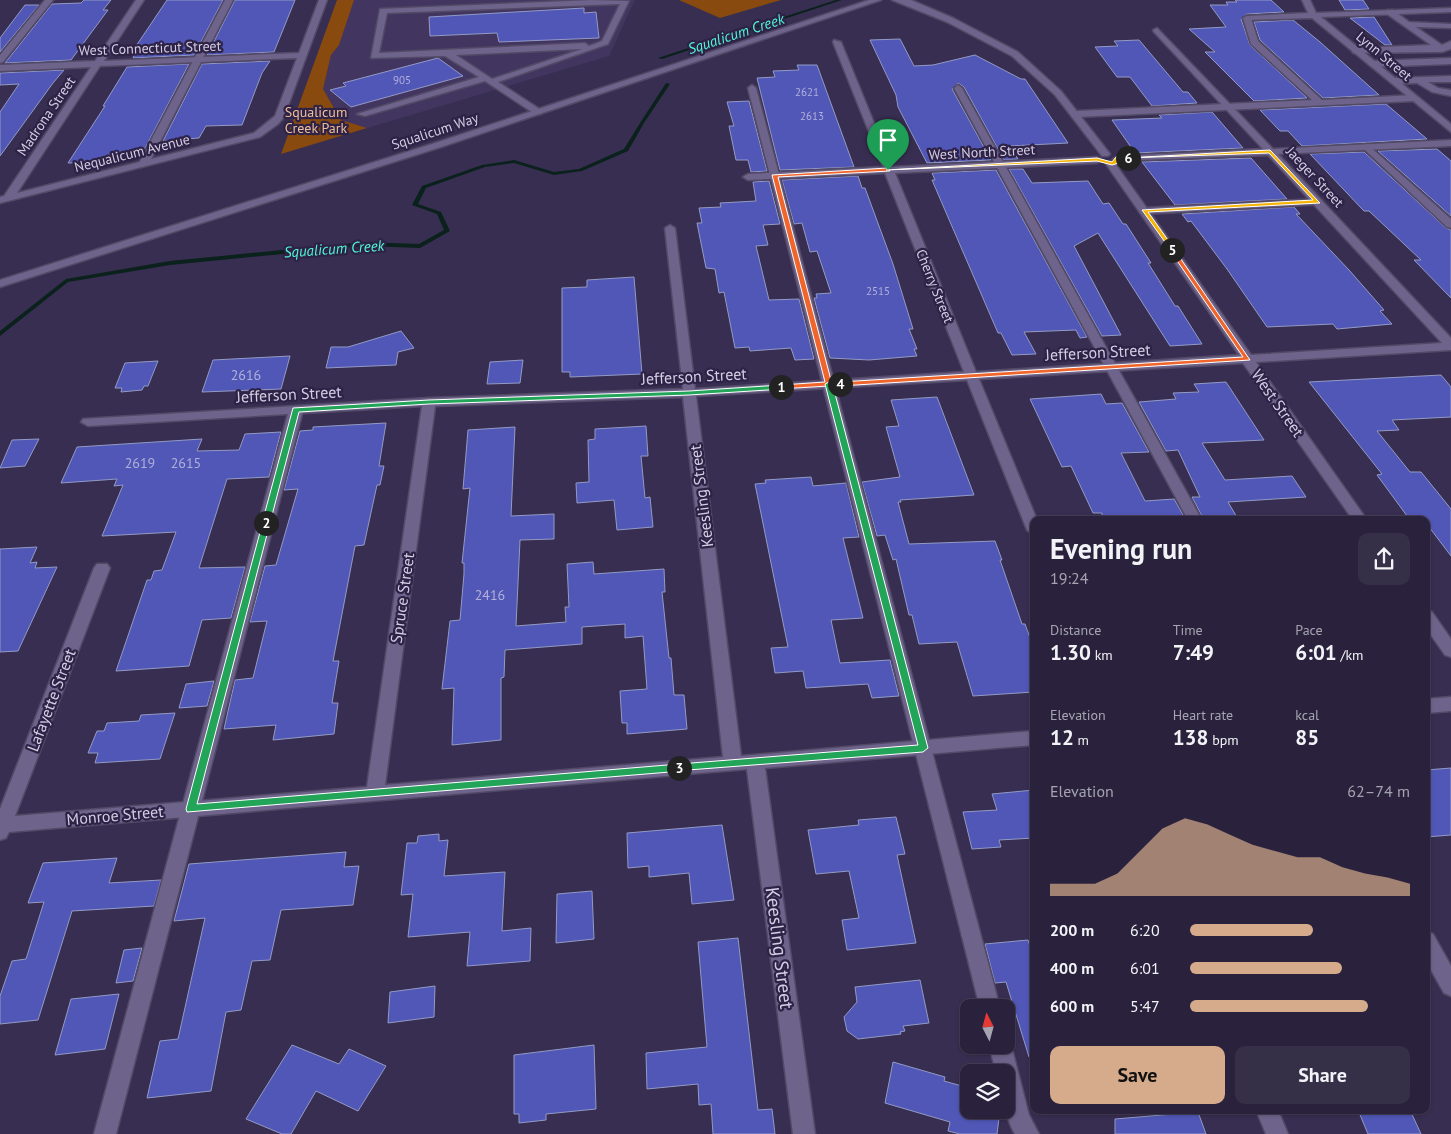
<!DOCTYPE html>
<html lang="en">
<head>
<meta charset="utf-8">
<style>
  body { margin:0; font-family:"PT Sans",sans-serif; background:#362f48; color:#f1f3f6; height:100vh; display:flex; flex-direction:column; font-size:19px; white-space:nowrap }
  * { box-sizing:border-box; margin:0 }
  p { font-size:16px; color:#a5a4b0 }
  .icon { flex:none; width:28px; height:28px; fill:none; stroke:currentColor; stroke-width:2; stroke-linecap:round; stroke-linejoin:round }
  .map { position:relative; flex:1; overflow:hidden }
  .drawer { position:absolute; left:1030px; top:516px; width:400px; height:598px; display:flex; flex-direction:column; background:#2a223d; border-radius:10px; box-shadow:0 1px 4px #0004,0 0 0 1px #463f57 }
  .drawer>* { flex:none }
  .needle { width:32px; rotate:354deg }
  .fabs { position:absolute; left:960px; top:999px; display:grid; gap:10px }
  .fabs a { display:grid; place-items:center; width:55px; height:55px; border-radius:10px; background:#2a223d; box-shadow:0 1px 4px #0004,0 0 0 1px #463f57; font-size:25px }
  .pin { position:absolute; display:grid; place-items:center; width:42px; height:42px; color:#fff; margin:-51px -21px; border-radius:50% 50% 50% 0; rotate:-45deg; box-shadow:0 0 5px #0007 }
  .pin .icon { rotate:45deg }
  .km { position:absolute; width:25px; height:25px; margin:-12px; border-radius:50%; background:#222; color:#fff; font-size:14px; line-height:25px; text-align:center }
  .round { display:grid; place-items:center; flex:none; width:52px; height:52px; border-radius:10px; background:#362f48 }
  .headline { display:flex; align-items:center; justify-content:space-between; height:85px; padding:0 20px }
  h1 { font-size:28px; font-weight:700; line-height:38px }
  .figures { display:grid; grid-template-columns:repeat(3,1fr); gap:8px; height:85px; padding:5px 20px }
  .figures div { display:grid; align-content:center }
  .figures b { font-size:21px; font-weight:700 }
  .figures small { font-size:14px; font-weight:400 }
  .figures p { font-size:14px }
  .chart { height:140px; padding:10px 20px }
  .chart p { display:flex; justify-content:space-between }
  .chart svg { width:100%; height:90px; margin-top:5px; fill:#d6ab8b; opacity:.7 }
  .cta { display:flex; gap:10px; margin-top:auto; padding:10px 20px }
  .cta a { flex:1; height:58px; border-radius:10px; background:#d6ab8b; color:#111; font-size:20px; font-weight:700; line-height:58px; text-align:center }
  .cta a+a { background:#362f48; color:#f1f3f6 }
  ul { padding:0 20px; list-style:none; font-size:16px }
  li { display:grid; grid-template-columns:80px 60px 1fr; align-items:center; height:38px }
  li i { height:12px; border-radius:6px; background:#d6ab8b }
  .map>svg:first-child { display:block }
</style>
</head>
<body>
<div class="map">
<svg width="1451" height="1134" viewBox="0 0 1451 1134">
  <rect width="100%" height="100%" fill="#382e51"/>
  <polygon fill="#423660" points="354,0 635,0 609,56 367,128 341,120 323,89 331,55 339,45"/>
  <g fill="#894a0f">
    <polygon points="337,0 354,0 339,45 331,55 323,89 341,120 367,128 281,154"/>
    <polygon points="679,0 781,0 720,18"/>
  </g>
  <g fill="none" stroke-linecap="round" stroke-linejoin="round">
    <g fill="#0b211c" fill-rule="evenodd">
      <polygon points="836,0 842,0 662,59 658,58"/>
      <polygon points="666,83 670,84 644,123 628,151 582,171 554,175 514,163 485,167 426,188 418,204 441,212 450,231 420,248 365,246 170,265 68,282 0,336 0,331 66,279 170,261 365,242 419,244 444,230 437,214 412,205 422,186 482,165 514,160 554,172 579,169 624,149 640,123"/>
    </g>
  </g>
  <g fill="#5057b7" stroke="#939ac4">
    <polygon points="84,0 111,0 103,10 108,10 71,60 5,63 52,4 81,3"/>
    <polygon points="167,0 223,0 194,55 133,58 136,52 132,52"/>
    <polygon points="235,0 295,0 274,52 207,55"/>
    <polygon points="1235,0 1271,0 1284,12 1247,14 1241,19 1250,45 1307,98 1254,101 1205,52 1215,52 1189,29 1226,27 1210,5 1228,5 1226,2 1237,2"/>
    <polygon points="1339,0 1363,0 1369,9 1345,10"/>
    <polygon points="25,5 39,5 0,52 0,38"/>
    <polygon points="584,8 584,13 596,12 599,38 499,42 497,33 430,36 429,17"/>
    <polygon points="1374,17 1392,45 1385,45 1350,18"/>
    <polygon points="1293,20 1320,42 1379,95 1323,98 1260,40 1254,22"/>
    <polygon points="900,39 914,66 933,65 975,55 1021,79 1025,79 1068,143 1010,146 1018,159 1004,160 964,87 958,83 952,89 991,160 927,163 898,107 896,95 870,40"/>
    <polygon points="1139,40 1183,92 1188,92 1197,103 1152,106 1130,77 1117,77 1095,47 1118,46 1114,41"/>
    <polygon points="438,58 463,76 351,107 330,90 346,86 343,83"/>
    <polygon points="270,61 262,73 242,125 206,126 199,138 163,141 202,64"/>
    <polygon points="189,64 142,154 108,155 103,162 68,163 105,106 103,106 127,67"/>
    <polygon points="797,65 817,65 854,167 780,170 757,78 775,77 773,71 799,70"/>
    <polygon points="64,70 53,83 0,156 0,112 19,84 0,85 0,73"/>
    <polygon points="749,101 767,171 751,172 748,160 736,160 729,126 734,126 727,102"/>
    <polygon points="1386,104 1427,139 1302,146 1288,131 1280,131 1260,110"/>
    <polygon points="1212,112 1243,148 1135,153 1112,120 1162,118 1159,115"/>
    <polygon points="1437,149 1451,161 1451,216 1378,151"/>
    <polygon points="1364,152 1446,228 1451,230 1451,298 1414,260 1421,260 1369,211 1364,211 1310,154"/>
    <polygon points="1251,158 1287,199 1175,205 1142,162"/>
    <polygon points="1009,169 1023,169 1032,183 1088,181 1103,204 1109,203 1123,224 1126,224 1151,263 1148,263 1175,306 1178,306 1202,344 1170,346 1098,233 1074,246 1121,335 1102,336"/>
    <polygon points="996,170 1087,337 1080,338 1076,330 1024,332 1036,354 1012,355 1001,333 998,333 932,180 935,180 932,173"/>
    <polygon points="858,176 862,188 865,188 893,264 913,329 909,329 917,349 914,349 917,356 869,360 830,358 814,298 817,298 816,294 831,293 817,251 810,252 802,223 794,224 782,180"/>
    <polygon points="769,181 780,224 763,225 768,245 756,246 769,300 799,299 814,359 795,360 791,348 750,351 749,347 735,348 724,292 719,293 715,269 706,268 697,223 702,223 699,208 721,207 720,203 756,201 753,182"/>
    <polygon points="1294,207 1300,214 1296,214 1349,270 1384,310 1380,311 1392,324 1337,329 1333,324 1267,327 1227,269 1191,221 1188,222 1182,214"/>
    <polygon points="634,277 642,374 570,377 570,372 562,372 562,288 587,287 587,280"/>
    <polygon points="401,331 414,348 398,352 396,365 326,368 331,347 348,347"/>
    <polygon points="290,356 281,389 202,392 213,360"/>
    <polygon points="523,360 520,383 487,384 490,362"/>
    <polygon points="158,361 148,386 144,386 142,390 121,392 122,388 115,388 125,363"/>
    <polygon points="1441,375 1451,387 1451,417 1392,420 1399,430 1377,431 1410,472 1421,472 1451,509 1451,556 1426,523 1426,520 1410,520 1377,475 1382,474 1309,382"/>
    <polygon points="1226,382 1264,440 1202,443 1225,480 1292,476 1306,497 1228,502 1238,519 1204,520 1192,497 1200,497 1178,450 1166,451 1139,402 1176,399 1173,393 1199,392 1194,384"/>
    <polygon points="1101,394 1106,404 1122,403 1149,452 1121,453 1145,501 1174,499 1186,520 1102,520 1102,513 1093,513 1071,466 1062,467 1030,399"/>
    <polygon points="937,397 974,495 900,500 901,502 898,502 909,544 995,541 1002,560 1000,560 1022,624 1025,624 1034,649 1034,692 973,696 957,642 919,644 912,615 909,615 896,559 893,560 885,535 877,536 862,482 900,477 886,427 899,426 891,400"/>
    <polygon points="386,423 379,466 384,466 380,485 377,485 364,545 355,546 333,661 339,661 332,703 338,703 334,734 273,740 276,725 224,729 235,680 253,678 267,621 250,622 265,566 276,565 298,489 284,490 300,431 313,430 313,427"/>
    <polygon points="646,426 648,456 641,456 645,498 650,497 653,527 617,530 614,500 577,503 576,483 589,482 588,440 595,439 595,429"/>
    <polygon points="515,427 511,516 554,514 554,539 520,540 516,626 566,622 565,607 569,607 567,564 593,562 594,574 664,569 665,592 662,592 669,658 671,658 674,695 684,695 687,729 627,734 627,723 622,723 620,691 647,689 643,636 625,638 625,624 582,627 582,644 505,650 504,677 501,678 501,740 452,745 454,688 442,689 450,621 460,620 464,574 464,563 462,563 470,488 463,489 468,430"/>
    <polygon points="281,432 269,477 227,479 199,568 245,567 231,618 202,620 189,666 116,671 147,580 151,580 154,571 162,570 176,532 102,536 123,485 114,486 117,479 61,483 77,447 202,439 197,451 239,450 245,434"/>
    <polygon points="39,439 25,466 0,468 12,440"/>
    <polygon points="811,477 813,486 846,483 859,537 843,538 863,618 831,620 840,663 890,660 899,696 872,698 868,684 806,688 803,671 775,673 771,648 788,647 755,484 766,483 765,480"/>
    <polygon points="37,547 30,563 37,562 35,568 57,567 18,651 0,652 0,549"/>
    <polygon points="214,681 207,706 179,708 186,684"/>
    <polygon points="175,713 160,759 95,763 98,753 88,753 97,731 104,731 107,723 139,721 141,715"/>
    <polygon points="1451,768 1451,835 1426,837 1426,770"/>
    <polygon points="1034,790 1034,838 999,840 1001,847 972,849 963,812 997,810 992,794"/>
    <polygon points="896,817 905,854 897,855 916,943 847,950 842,920 859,918 849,871 816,874 808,830 859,825 858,820"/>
    <polygon points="722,825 734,900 692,904 689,873 649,877 649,866 628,868 627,833"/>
    <polygon points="439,834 439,841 448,840 444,876 505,872 502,931 531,928 530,961 467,966 470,932 408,937 413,894 401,895 407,843 417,843 418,836"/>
    <polygon points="346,852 344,867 359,866 353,905 281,910 270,960 252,961 241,1010 226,1012 211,1091 147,1098 160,1041 178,1039 205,918 174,921 189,864"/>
    <polygon points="117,858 109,883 161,880 154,906 72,911 38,1020 0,1024 0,996 12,961 26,959 44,902 28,903 43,863"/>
    <polygon points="592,891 594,939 556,943 557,894"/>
    <polygon points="738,938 758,1110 772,1109 775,1134 713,1134 711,1104 699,1105 698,1084 647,1089 646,1053 707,1047 698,942"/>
    <polygon points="1028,940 1034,958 1034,1056 1029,1057 1006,982 995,983 985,944"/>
    <polygon points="142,948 133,981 116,983 124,950"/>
    <polygon points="920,980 929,1023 903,1026 905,1031 900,1032 901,1034 858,1039 847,1031 844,1017 857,1002 855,987"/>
    <polygon points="435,986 434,1017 388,1023 390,992"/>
    <polygon points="119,994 105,1049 55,1055 71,999"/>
    <polygon points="292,1045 339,1064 349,1049 386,1066 358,1111 316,1091 291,1134 282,1134 246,1119"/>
    <polygon points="594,1045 596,1109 546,1114 546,1120 519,1123 519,1114 514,1114 514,1055"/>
    <polygon points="893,1062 945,1077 944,1081 969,1088 969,1110 1000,1110 997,1134 960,1134 948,1131 950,1122 885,1103"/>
    <polygon points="1358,1110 1410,1110 1421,1134 1368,1134"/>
    <polygon points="1198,1112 1206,1134 1115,1134 1115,1119"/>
  </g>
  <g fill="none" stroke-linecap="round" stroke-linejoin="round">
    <defs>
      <g id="service">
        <polygon points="45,0 53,0 3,62 0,63 0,55"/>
        <polygon points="225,0 233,0 148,165 140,167 138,165"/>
        <path d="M 592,0 L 629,1 L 608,44 L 498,82 L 541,110 L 541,114 L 535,114 L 485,81 L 365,116 L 357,114 L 479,77 L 445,56 L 371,58 L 380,9 ZM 620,4 L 602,41 L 589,46 L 585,43 L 379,53 L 387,13 ZM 582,49 L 492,79 L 456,55 Z"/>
        <polygon points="1387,10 1393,10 1409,22 1451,24 1451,28 1416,27 1442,45 1451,41 1451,49 1442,52 1353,53 1352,51 1356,48 1431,45 1387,14"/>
        <polygon points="1247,16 1251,18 1258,41 1322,100 1414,95 1419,98 1414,101 1077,117 1072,114 1077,111 1312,100 1251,44 1243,18"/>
        <polygon points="1451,58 1451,64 1372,67 1368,64 1372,61"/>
        <polygon points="1451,76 1451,82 1428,82 1438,88 1451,90 1451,96 1432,92 1417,83 1393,84 1389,81 1393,78"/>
        <polygon points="752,85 756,88 1000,1008 980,1008 748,88"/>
        <polygon points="958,85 962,88 1202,520 1188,520 954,88"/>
        <polygon points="1367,144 1451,219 1451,228 1447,227 1364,149 1362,147"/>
        <polygon points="1318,199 1322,200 1322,204 1144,214 1139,211 1144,208"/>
        <polygon points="296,406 303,410 116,1134 94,1134 289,410"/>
        <polygon points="1426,932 1433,934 1451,966 1451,996 1444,993 1426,961"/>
        <path d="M 1006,1037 L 1011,1045 L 1029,1115 L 1039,1134 L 1015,1134 C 1003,1115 1006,1095 1006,1072 L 996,1072 L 989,1045 L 1006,1045 Z"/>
      </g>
      <g id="minor">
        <path d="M 136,0 L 144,0 L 104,61 L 299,53 L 319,0 L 327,0 L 284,117 L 278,124 L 260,137 L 0,203 L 0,197 L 4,196 L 91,67 L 0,71 L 0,65 L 95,61 ZM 297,58 L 275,116 L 254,133 L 17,193 L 100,66 Z"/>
        <polygon points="892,0 911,0 953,18 1018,52 1061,91 1110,154 1108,156 1102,156 1055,95 1012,56 947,22"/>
        <polygon points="1302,0 1310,0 1316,13 1451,8 1451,12 1321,17 1451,124 1451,132 1312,18 1247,20 1243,18 1247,16 1308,13"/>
        <path d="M 1157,28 L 1273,149 L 1451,140 L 1451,146 L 1278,154 L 1451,338 L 1451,350 L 1256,362 L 1367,520 L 1353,520 L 1243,363 L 979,379 L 1037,520 L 1034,520 L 1034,535 L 1027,530 L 967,380 L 696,396 L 741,756 L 1034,731 L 1034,745 L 765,768 L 815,1134 L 793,1134 L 747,769 L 9,832 L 6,838 L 0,840 L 0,809 L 94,568 L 97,564 L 107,564 L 110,568 L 15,816 L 367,787 L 422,406 L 88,426 L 81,422 L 83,419 L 429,398 L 683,389 L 665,228 L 670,225 L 675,228 L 695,389 L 964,372 L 885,173 L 748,180 L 743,177 L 748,174 L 883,167 L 833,42 L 834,40 L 841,42 L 892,167 L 1097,157 L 1102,160 L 1097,163 L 895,173 L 976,372 L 1239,355 L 1106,164 L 1111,161 L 1114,162 L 1251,355 L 1442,343 L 1268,155 L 1115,161 L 1113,159 L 1118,156 L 1263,149 L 1154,32 L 1153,30 ZM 683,397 L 723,757 L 385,785 L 435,406 Z"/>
        <polygon points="1426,610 1432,612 1451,639 1451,657 1445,655 1426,628"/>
        <polygon points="1451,697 1451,711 1426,713 1426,699"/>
        <polygon points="1256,1110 1278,1110 1288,1134 1266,1134"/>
      </g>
      <polygon id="tertiary" points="869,0 881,0 441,147 0,287 0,280 435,143"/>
    </defs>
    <use href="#service" stroke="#524966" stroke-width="3"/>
    <use href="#minor" stroke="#524966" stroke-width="3"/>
    <use href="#tertiary" stroke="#524966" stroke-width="3"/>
    <use href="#service" fill="#6e638a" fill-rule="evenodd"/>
    <use href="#minor" fill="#6e638a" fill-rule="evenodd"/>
    <use href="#tertiary" fill="#6e638a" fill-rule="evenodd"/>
  </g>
  <polygon fill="#f0652b" stroke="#fff" points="888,168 890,171 778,177 832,384 829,386 779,389 781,385 825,382 772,175"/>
  <polygon fill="#22a559" stroke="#fff" points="781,385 783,389 689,395 429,404 299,412 270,523 266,525 262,523 293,408 429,400 689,391"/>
  <polygon fill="#22a559" stroke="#fff" points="263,521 270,523 197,804 679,764 682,766 682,771 187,812 186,809"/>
  <polygon fill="#22a559" stroke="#fff" points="829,382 844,384 833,386 928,748 923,752 675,771 675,766 679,764 918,745 825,384"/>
  <polygon fill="#f0652b" stroke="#fff" points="1169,249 1174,249 1250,360 840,386 837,384 840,382 1243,357"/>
  <polygon fill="#f5b400" stroke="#fff" points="1270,150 1320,203 1148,212 1175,250 1172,252 1142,210 1313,200 1269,153 1126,158"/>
  <polygon fill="#f5b400" stroke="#fff" points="1116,157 1131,158 1120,160 1119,163 1112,165 1097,161 886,170 1097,158 1112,162"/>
  <g text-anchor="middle" stroke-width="4.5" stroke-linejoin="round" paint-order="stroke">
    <g font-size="11" fill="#b2b0d9">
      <text x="402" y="84">905</text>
      <text x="807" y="96">2621</text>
      <text x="812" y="120">2613</text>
      <text x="878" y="295">2515</text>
    </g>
    <g font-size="14" fill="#d3cde4" stroke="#2e2346">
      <text transform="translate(150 48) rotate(-2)" y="5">West Connecticut Street</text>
      <text transform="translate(1384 56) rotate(40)" y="5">Lynn Street</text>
      <text transform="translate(46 116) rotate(-56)" y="5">Madrona Street</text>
      <text transform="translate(435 131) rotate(-18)" y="5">Squalicum Way</text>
      <text transform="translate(982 152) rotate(-3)" y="5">West North Street</text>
      <text transform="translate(132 153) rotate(-14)" y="5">Nequalicum Avenue</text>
      <text transform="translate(1315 177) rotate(47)" y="5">Jaeger Street</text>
      <text transform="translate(935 286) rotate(68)" y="5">Cherry Street</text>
    </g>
    <g font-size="14" fill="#eebe9c" stroke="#2e2346">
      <text x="316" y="117">Squalicum<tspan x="316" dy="16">Creek Park</tspan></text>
    </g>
    <g font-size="14" fill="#b2b0d9">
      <text x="246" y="380">2616</text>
      <text x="140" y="468">2619</text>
      <text x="186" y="468">2615</text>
      <text x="490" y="600">2416</text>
    </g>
    <g font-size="15" font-style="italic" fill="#51f7d6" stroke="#2e2346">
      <text transform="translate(736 34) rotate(-18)" y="5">Squalicum Creek</text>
      <text transform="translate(334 249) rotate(-4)" y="5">Squalicum Creek</text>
    </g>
    <g font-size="16" fill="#d3cde4" stroke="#2e2346">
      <text transform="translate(1098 352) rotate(-3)" y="6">Jefferson Street</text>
      <text transform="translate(694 376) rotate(-3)" y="6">Jefferson Street</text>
      <text transform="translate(289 394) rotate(-3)" y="6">Jefferson Street</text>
      <text transform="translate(1278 403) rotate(55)" y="6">West Street</text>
      <text transform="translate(701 496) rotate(-97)" y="6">Keesling Street</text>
      <text transform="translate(402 598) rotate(-82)" y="6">Spruce Street</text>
      <text transform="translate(51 700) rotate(-69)" y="6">Lafayette Street</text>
      <text transform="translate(115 815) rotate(-5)" y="6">Monroe Street</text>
    </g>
    <g font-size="19" fill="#d3cde4" stroke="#2e2346">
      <text transform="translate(780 948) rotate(83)" y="7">Keesling Street</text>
    </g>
  </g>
</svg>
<div class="fabs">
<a><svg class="needle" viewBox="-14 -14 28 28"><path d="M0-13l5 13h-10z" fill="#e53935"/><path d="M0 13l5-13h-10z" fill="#a5a4b0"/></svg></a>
<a><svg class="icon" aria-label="layers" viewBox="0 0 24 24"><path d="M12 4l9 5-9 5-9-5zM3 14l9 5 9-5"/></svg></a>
</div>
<div class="pin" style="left:888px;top:170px;background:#1e9e55"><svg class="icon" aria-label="arrive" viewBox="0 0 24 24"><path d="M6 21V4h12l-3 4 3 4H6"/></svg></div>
<b class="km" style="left:781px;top:387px">1</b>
<b class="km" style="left:266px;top:523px">2</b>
<b class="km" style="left:679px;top:768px">3</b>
<b class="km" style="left:840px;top:384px">4</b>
<b class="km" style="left:1172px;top:250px">5</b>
<b class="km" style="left:1128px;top:158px">6</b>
<section class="drawer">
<div class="headline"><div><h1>Evening run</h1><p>19:24</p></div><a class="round"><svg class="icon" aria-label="share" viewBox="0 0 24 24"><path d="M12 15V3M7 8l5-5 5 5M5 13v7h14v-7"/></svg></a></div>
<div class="figures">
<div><p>Distance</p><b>1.30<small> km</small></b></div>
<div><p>Time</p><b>7:49</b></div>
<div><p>Pace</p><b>6:01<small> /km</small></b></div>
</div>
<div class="figures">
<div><p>Elevation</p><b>12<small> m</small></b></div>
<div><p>Heart rate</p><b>138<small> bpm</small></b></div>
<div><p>kcal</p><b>85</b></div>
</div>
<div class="chart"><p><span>Elevation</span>62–74 m</p>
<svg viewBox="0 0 160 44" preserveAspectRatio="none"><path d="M0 44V38L10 38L20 38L30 33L40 22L50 11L60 6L70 9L80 14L90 19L100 22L110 25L120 25L130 30L140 33L150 35L160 38V44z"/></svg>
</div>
<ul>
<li><b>200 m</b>6:20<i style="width:56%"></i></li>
<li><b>400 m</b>6:01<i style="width:69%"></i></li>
<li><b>600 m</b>5:47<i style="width:81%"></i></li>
</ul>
<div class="cta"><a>Save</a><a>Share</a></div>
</section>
</div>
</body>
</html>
